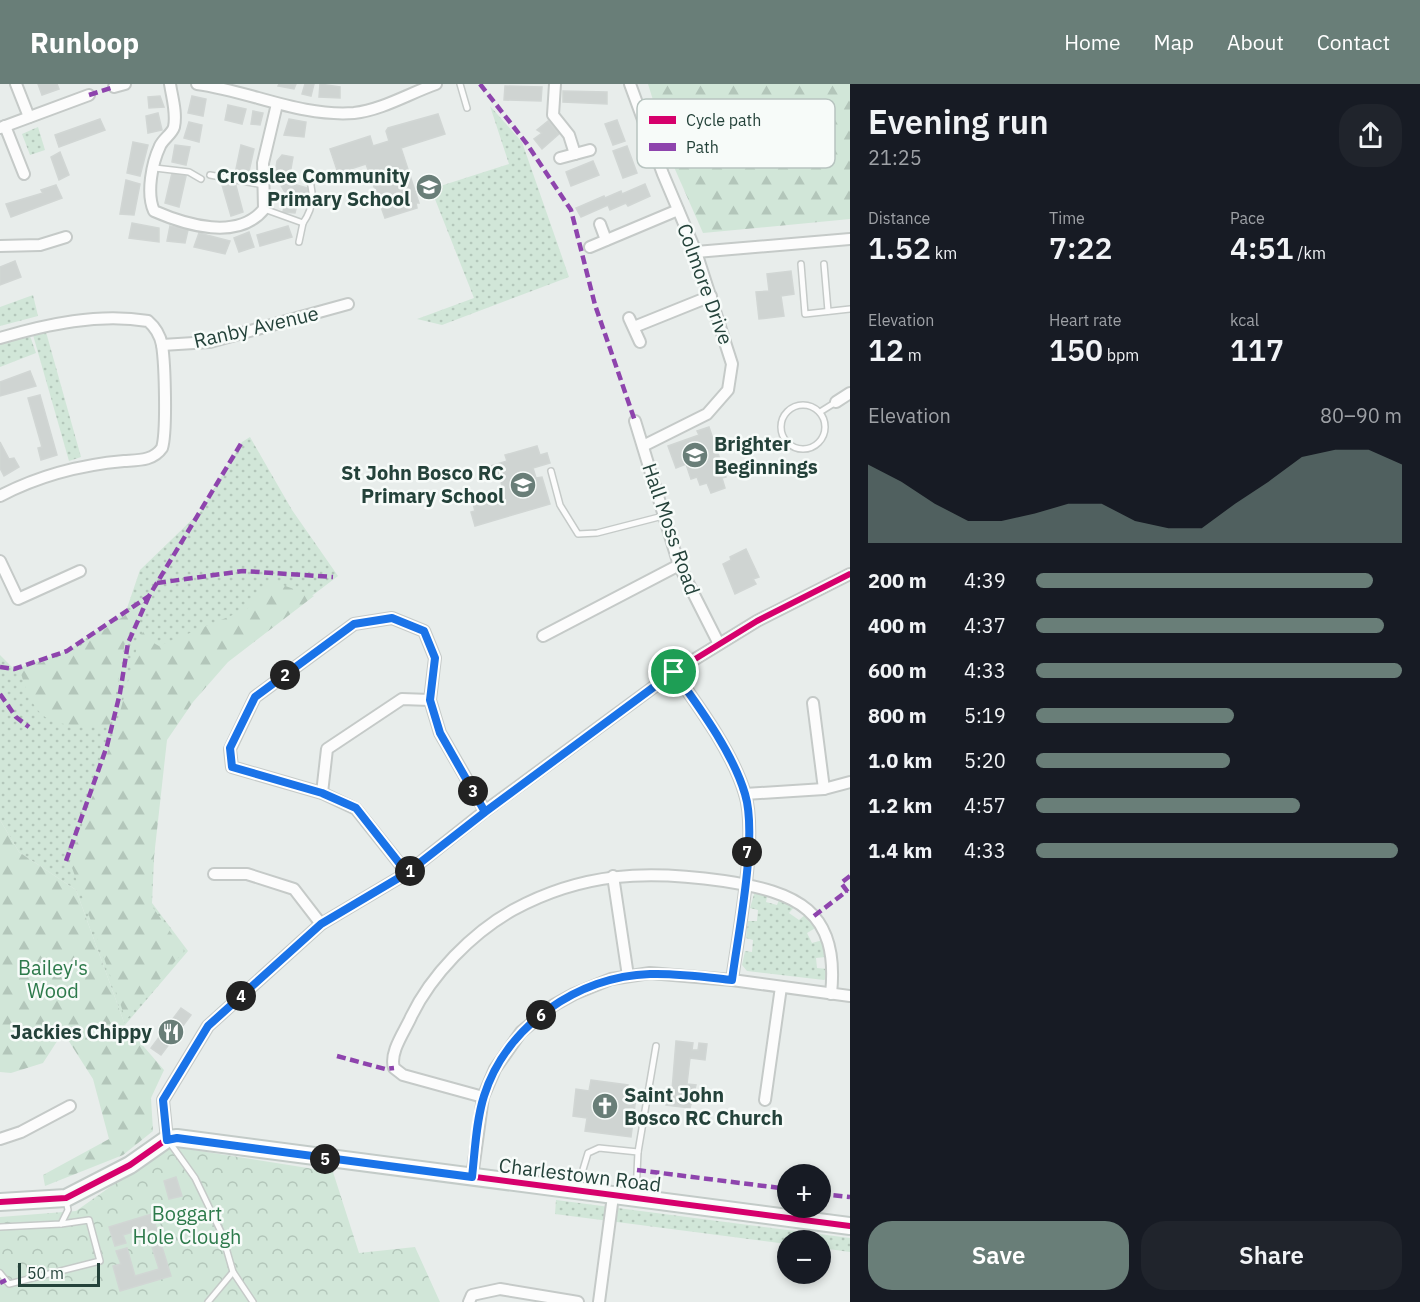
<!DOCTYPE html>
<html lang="en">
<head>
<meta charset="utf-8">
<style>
  body { margin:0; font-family:"IBM Plex Sans",sans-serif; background:#20242c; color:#f1f3f6; height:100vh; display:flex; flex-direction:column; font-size:22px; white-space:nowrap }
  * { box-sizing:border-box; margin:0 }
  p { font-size:20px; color:#9ea1a6 }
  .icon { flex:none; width:33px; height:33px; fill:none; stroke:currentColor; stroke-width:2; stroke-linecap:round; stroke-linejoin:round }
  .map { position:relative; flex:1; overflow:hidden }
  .details { display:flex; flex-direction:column; background:#171b24; width:570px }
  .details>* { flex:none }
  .fabs { position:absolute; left:777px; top:1080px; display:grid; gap:12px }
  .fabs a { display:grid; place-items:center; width:54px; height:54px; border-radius:50%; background:#171b24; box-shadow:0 3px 9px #0003; font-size:30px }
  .scale { position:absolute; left:18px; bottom:15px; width:82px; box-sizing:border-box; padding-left:6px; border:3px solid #24423a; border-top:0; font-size:16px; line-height:21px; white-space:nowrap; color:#24423a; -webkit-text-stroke:4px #f7fbf9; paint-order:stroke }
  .pin { position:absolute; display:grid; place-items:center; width:51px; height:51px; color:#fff; margin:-26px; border:3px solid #fff; border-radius:50%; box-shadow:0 2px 6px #0007 }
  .km { position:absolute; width:30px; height:30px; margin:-15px; border-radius:50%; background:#222; color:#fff; font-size:16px; line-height:30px; text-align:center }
  .round { display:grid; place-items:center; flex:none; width:63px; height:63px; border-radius:24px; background:#20242c }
  .overview { display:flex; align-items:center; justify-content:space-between; height:102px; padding:0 18px }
  h1 { font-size:33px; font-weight:600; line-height:45px }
  .stats { display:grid; grid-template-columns:repeat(3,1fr); gap:9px; height:102px; padding:6px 18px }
  .stats div { display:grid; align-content:center }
  .stats b { font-size:30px; font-weight:600 }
  .stats small { font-size:16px; font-weight:400 }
  .stats p { font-size:16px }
  .chart { height:168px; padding:12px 18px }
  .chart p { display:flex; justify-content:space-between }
  .chart svg { width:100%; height:108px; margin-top:6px; fill:#697e78; opacity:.7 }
  .button { display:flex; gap:12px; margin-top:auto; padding:12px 18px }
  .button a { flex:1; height:69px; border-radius:24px; background:#697e78; color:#fff; font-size:24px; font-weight:600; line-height:69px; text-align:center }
  .button a+a { background:#20242c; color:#f1f3f6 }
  ul { padding:0 18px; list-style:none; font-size:20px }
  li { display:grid; grid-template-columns:96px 72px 1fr; align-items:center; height:45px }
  li i { height:15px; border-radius:8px; background:#697e78 }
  header { display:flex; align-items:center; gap:36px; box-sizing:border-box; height:84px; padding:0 30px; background:#697e78; color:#fff }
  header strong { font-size:28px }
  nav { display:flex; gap:33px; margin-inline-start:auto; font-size:21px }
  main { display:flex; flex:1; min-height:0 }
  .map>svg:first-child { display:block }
</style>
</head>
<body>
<header>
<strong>Runloop</strong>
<nav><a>Home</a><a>Map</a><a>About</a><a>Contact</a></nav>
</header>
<main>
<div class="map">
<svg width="850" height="1218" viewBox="0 0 850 1218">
  <defs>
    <pattern id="grass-dots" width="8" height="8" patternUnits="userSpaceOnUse" patternTransform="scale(1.5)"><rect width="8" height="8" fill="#d1e6d8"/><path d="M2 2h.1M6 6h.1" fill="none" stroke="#b3c6ba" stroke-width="1.8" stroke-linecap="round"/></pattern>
    <pattern id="forest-firs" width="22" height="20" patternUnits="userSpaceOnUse" patternTransform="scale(1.5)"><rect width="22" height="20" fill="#d1e6d8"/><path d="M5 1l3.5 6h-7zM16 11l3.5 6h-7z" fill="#b3c6ba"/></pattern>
    <pattern id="park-crowns" width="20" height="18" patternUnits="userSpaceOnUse" patternTransform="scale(1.5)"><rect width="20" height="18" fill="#d1e6d8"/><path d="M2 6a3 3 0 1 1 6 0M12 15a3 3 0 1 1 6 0" fill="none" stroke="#b3c6ba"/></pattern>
  </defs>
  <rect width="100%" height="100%" fill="#e8edeb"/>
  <g fill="url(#grass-dots)">
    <polygon points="490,22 522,58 569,193 442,241 417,235 474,214 431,105 509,80"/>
    <polygon points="38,43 45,66 30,71 22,50"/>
    <polygon points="33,211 38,232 0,242 0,223"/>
    <polygon points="46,248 81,373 69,377 33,251"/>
    <polygon points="30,252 36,269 0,283 0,260"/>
    <polygon points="250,353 292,426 338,492 226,577 175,637 159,666 152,819 188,867 125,941 76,806 19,768 0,736 0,571 14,585 67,567 126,527 140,486 200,428 242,358"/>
    <polygon points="755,807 768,808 766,818 777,821 781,811 796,821 789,829 799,836 806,830 817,843 807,849 812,859 823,856 826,873 816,874 817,884 827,885 827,893 824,896 747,887 742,881 745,867 752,868 753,856 746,854 748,837 757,837 758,826 750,824"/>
    <polygon points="556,1116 850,1154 850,1168 821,1164 820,1156 788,1156 787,1160 555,1130"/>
  </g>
  <g fill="url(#forest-firs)">
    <polygon points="648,0 850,0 850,135 703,149 674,83"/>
    <polygon points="271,497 314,512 228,578 193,618 167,656 149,818 184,867 126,936 70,778 115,647 140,552 146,545 152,558 159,562 247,525"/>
    <path d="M 143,519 L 125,558 L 110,643 C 54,640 37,646 20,586 L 70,569 Z"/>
    <polygon points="0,736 19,768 76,806 125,941 164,986 151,1014 153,1047 123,1071 45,1102 43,1091 109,1055 93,995 63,948 43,979 11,989 0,988"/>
  </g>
  <polygon fill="url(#park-crowns)" points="168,1062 333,1088 359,1169 415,1163 440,1218 0,1218 0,1133 76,1127"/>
  <g fill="#cfd4d2" stroke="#d1d6d4" stroke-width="1.5">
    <polygon points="38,0 57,0 59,5 42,11"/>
    <polygon points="279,0 296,0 294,5 278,2"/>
    <polygon points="305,0 314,0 311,12 302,10"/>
    <polygon points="320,0 340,3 340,14 319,13"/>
    <polygon points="505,2 542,3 541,17 504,16"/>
    <polygon points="563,7 607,8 607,20 563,18"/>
    <polygon points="160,12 164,23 149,24 148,13"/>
    <polygon points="192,12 206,15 203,32 188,29"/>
    <polygon points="228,21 246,25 242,40 225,36"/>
    <polygon points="253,27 263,29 260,41 251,40"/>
    <polygon points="158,29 162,46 148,49 146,32"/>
    <polygon points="438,30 445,50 401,64 419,119 416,119 417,124 385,134 366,80 338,89 330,65 370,52 373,62 389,57 386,47 388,44"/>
    <polygon points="100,35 105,46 59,63 55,51"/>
    <polygon points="289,35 306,38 304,53 284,51"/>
    <polygon points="617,36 625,57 613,61 605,40"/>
    <polygon points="548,37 559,50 542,65 534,55 542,49 537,46"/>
    <polygon points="189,38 202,41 199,58 184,54"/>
    <polygon points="133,58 148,61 140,92 127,89"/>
    <polygon points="175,61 190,63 186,81 172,78"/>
    <polygon points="241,61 254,65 248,92 235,90"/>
    <polygon points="627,62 637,89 623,94 613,67"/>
    <polygon points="60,68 69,91 59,96 51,73"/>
    <polygon points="282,71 293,73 290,90 293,100 311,105 307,116 298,116 295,129 283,128 286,110 275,91 277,77"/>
    <polygon points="593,77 599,91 571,102 566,88"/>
    <polygon points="172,89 186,92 179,123 165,119"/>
    <polygon points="126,96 140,100 134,131 120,130"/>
    <polygon points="235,98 243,128 231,132 222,101"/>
    <polygon points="645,100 650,112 628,122 626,119 610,126 608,121 581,133 576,124 604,112 605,114 621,107 622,110"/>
    <polygon points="56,101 62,114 11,133 6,120 43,109 41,106"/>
    <polygon points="132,139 159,144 159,158 129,154"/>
    <polygon points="170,142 188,146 185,159 167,157"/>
    <polygon points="288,142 292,153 260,162 257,151"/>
    <polygon points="249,148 254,163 239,168 234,154"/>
    <polygon points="199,149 230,157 225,170 194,163"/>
    <polygon points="15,177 21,193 0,201 0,183"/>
    <polygon points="791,187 794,210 781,212 784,232 759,235 756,208 769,207 767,190"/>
    <polygon points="30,287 36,302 0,312 0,298"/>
    <polygon points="40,311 57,371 41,376 38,364 42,363 28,314"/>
    <polygon points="709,343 726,393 722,394 725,404 711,409 707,399 700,401 697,393 691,395 686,380 676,384 668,362 699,351 697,347"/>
    <polygon points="0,358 9,375 14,374 19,383 4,392 0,384"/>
    <polygon points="537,362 540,371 547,369 550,379 533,384 536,394 542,393 550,420 475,442 471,428 475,427 473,420 481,417 480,414 504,408 499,392 487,395 484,384 507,377 505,371"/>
    <polygon points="746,465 759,493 753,495 756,500 735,510 723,480 731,476 730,473"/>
    <polygon points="181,924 191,931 161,971 151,964"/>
    <polygon points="676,957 693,959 692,966 698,966 699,959 707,960 705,976 690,974 687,1000 696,1001 690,1024 666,1021 668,1005 672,1006"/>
    <polygon points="591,996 628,1001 627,1012 636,1013 631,1053 585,1047 587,1034 573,1032 576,1005 589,1007"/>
    <polygon points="176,1093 182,1112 169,1115 164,1097"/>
    <polygon points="152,1130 171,1192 120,1207 113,1182 121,1180 116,1167 127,1164 135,1192 159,1185 146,1144 123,1151 126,1159 115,1162 109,1143"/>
  </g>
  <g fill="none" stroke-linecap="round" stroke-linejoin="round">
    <defs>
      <g id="lane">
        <polyline points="460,0 467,24"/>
        <polyline points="155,84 189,88 201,95"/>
        <polyline points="210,91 263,101"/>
        <path d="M 264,125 L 303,139 C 315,122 314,107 307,88"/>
        <polyline points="299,158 303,139"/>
        <polyline points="801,180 805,230 850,225"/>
        <polyline points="824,180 828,227"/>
        <circle cx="803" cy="343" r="22"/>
        <polyline points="820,328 836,318"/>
        <polyline points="551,387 560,421 578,450 597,449 663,432"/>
        <polyline points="170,1059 195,1094 222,1150 233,1188 253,1218"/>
        <polyline points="578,1102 588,1069 599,1064 638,1068"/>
        <polyline points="636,1110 638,1068 656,962"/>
        <polyline points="0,1143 61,1140 68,1126 66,1116"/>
        <polyline points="0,1189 9,1200 100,1177 89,1136 61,1140"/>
        <polyline points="208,1218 233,1188"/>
      </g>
      <g id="street">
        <polyline points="16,0 29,33"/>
        <path d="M 170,0 C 172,13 177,29 174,43 C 172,50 163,55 160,62 C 152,79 146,109 154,127 C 186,141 238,157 264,125 L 263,79 L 277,20"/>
        <path d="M 197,0 C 250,7 300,33 354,29 C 382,26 410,9 436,0"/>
        <polyline points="555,0 553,31 569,51 575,70"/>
        <polyline points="630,0 663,90 696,168 732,280 728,306 707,330 643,362"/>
        <polyline points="114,3 125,0"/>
        <polyline points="5,42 24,90"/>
        <polyline points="0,44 89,11"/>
        <polyline points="560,74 590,66"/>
        <polyline points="600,140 606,156"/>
        <polyline points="0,162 40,161 66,153"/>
        <polyline points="590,163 678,126"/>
        <polyline points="696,168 850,155"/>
        <polyline points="629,234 640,258"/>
        <polyline points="634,243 711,212"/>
        <path d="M 0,254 C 48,240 98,229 148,237 C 155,243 160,251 162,261 C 165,280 167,348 162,364 C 153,377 138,376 124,377 C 79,381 40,391 0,412"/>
        <polyline points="162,261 210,258 348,220"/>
        <polyline points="836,318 850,309"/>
        <polyline points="635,337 679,481 719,560"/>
        <polyline points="0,477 18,515 80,487"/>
        <polyline points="543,552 679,481"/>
        <path d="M 674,588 C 699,623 733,669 745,710 C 758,752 738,851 732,896"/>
        <polyline points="813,619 824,705"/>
        <polyline points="322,709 327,665 402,615 430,616"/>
        <polyline points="745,710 824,705 850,698"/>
        <polyline points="407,789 356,725 322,709 232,683 230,665 255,613 354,540 392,534 424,547 435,574 430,616 440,649 485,727"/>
        <polyline points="214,790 247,790 294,805 321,840"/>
        <polyline points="613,792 628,892"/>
        <path d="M 483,1013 L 403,991 L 394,984 C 389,968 405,947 411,933 C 431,891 472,849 513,826 C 583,788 647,786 724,797 C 796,808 840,826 831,910"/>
        <polyline points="765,1016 781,903"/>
        <polyline points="0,1055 21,1048 70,1022"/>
        <polyline points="167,1055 163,1016 208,942 321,840 407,789 485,727 674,588 757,537 850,490"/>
        <polyline points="472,1093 483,1013 495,985 521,948 554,921 574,910 611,895 650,889 732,896 850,912"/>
        <polyline points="469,1218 472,1211 500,1205 578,1218"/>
        <polyline points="599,1218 613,1112"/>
      </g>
      <polyline id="secondary" points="0,1118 66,1114 130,1081 167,1055 177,1054 850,1142"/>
    </defs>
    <use href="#lane" stroke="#c5cac8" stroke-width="8"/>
    <use href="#street" stroke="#c5cac8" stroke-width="14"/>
    <use href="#secondary" stroke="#c3cbc8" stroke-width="20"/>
    <use href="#lane" stroke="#fcfcfc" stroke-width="5"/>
    <use href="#street" stroke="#fcfcfc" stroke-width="10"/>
    <use href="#secondary" stroke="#fcfcfc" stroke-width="16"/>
    <g stroke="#8e44ad" stroke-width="4.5" stroke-dasharray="9 4.5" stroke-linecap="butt">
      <polyline points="480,0 527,60 571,126 595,221 635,337"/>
      <polyline points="89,11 114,3"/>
      <polyline points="157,499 243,487 333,493"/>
      <polyline points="0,583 14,585 67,567 149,512 242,358"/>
      <polyline points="0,610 16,633 29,643"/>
      <polyline points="66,777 107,662 120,609 128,559 149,512"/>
      <polyline points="850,792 841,799 850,811"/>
      <polyline points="814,832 847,807"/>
      <polyline points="337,972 385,985 394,984"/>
      <polyline points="637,1086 788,1105"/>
      <polyline points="820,1110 850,1113"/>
      <polyline points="799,1156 801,1148"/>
      <polyline points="0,1199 6,1196"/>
    </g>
    <defs>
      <g id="cycleway">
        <polyline points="167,1055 163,1016 208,942 321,840 407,789 485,727 674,588 757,537 850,490"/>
        <polyline points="0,1118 66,1114 130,1081 167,1055 177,1054 850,1142"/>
      </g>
    </defs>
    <use href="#cycleway" stroke="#f7fbf9" stroke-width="10"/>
    <use href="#cycleway" stroke="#d6006c" stroke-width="6"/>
  </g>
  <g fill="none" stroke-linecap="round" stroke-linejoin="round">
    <defs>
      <path id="route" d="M 674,588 L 485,728 L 407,789 L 356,724 L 322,709 L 232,683 L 230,664 L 255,613 L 354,540 L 392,534 L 424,547 L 435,574 L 430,616 L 440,649 L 485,728 L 407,789 L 321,840 L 208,942 L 163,1016 L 167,1056 L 177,1054 L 472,1093 C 475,1067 476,1037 484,1012 C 506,942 578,892 650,890 C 678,889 705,893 732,896 C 738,850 758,752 745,710 C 733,669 699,623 674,588"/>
    </defs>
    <use href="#route" stroke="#fff" stroke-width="12"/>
    <use href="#route" stroke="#1a73e8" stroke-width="8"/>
  </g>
  <defs>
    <symbol id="school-disc" viewBox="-11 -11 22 22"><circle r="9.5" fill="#697e78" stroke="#f7fbf9"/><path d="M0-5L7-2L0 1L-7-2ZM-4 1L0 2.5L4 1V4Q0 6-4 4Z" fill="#fff"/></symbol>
    <symbol id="restaurant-disc" viewBox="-11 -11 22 22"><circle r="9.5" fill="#697e78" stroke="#f7fbf9"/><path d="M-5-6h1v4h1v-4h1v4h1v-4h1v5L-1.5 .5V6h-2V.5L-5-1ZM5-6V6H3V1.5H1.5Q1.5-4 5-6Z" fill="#fff"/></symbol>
    <symbol id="church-disc" viewBox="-11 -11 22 22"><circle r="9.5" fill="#697e78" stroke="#f7fbf9"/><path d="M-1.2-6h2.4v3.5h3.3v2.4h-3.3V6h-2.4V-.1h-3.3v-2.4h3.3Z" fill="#fff"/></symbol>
  </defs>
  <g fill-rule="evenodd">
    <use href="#school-disc" x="414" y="88" width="30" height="30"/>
    <use href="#school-disc" x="680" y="356" width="30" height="30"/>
    <use href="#school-disc" x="508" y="386" width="30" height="30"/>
    <use href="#restaurant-disc" x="156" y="933" width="30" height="30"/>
    <use href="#church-disc" x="590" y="1007" width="30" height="30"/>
  </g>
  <g text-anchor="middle" stroke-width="5" stroke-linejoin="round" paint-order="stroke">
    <g font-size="20" font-weight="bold" fill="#24423a" stroke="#f7fbf9" text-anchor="end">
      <text x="410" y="99">Crosslee Community<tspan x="410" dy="23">Primary School</tspan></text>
      <text x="714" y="367" text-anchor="start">Brighter<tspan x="714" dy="23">Beginnings</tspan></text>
      <text x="504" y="396">St John Bosco RC<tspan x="504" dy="23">Primary School</tspan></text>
      <text x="152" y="955">Jackies Chippy</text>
      <text x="624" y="1018" text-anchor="start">Saint John<tspan x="624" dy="23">Bosco RC Church</tspan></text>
    </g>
    <g font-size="20" fill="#24423a" stroke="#f7fbf9">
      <text transform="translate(705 200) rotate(70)" y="7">Colmore Drive</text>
      <text transform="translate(256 243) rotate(-13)" y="7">Ranby Avenue</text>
      <text transform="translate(671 445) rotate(71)" y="7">Hall Moss Road</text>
      <text transform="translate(580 1091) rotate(7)" y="7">Charlestown Road</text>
    </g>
    <g font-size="20" fill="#2d7a4b" stroke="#f7fbf9">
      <text x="53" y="891">Bailey's<tspan x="53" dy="23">Wood</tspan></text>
      <text x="187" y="1137">Boggart<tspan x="187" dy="23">Hole Clough</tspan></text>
    </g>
  </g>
  <rect x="637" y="15" width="198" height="69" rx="9" fill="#f7fbf9" stroke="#b8c4c0" stroke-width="1.5"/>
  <rect x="649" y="32" width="27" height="8" fill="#d6006c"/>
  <rect x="649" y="59" width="27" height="8" fill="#8e44ad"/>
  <g font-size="16" fill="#24423a">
    <text x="686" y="42">Cycle path</text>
    <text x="686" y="69">Path</text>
  </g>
</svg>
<div class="fabs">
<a>+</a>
<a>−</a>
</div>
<div class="scale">50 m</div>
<div class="pin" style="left:674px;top:588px;background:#1e9e55"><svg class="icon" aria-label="arrive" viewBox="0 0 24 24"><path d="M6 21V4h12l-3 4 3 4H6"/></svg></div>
<b class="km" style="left:410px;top:787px">1</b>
<b class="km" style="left:285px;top:591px">2</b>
<b class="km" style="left:473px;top:707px">3</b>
<b class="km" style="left:241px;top:912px">4</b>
<b class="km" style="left:325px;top:1075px">5</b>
<b class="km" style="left:541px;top:931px">6</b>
<b class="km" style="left:747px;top:768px">7</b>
</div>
<section class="details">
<div class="overview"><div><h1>Evening run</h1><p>21:25</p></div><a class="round"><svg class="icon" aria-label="share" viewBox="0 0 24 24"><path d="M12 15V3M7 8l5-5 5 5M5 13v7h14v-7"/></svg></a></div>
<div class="stats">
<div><p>Distance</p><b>1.52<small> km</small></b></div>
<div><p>Time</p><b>7:22</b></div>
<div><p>Pace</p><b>4:51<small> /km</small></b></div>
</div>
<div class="stats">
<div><p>Elevation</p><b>12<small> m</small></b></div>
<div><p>Heart rate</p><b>150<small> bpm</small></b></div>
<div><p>kcal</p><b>117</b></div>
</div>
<div class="chart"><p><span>Elevation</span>80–90 m</p>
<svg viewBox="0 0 160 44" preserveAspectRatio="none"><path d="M0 44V12L10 19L20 28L30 35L40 35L50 32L60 28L70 28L80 35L90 38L100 38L110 28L120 19L130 9L140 6L150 6L160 12V44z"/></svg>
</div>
<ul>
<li><b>200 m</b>4:39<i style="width:92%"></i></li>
<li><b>400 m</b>4:37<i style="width:95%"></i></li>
<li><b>600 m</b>4:33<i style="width:100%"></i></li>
<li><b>800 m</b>5:19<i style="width:54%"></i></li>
<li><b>1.0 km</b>5:20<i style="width:53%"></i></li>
<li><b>1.2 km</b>4:57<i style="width:72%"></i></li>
<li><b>1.4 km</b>4:33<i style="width:99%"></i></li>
</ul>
<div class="button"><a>Save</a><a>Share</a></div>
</section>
</main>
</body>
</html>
